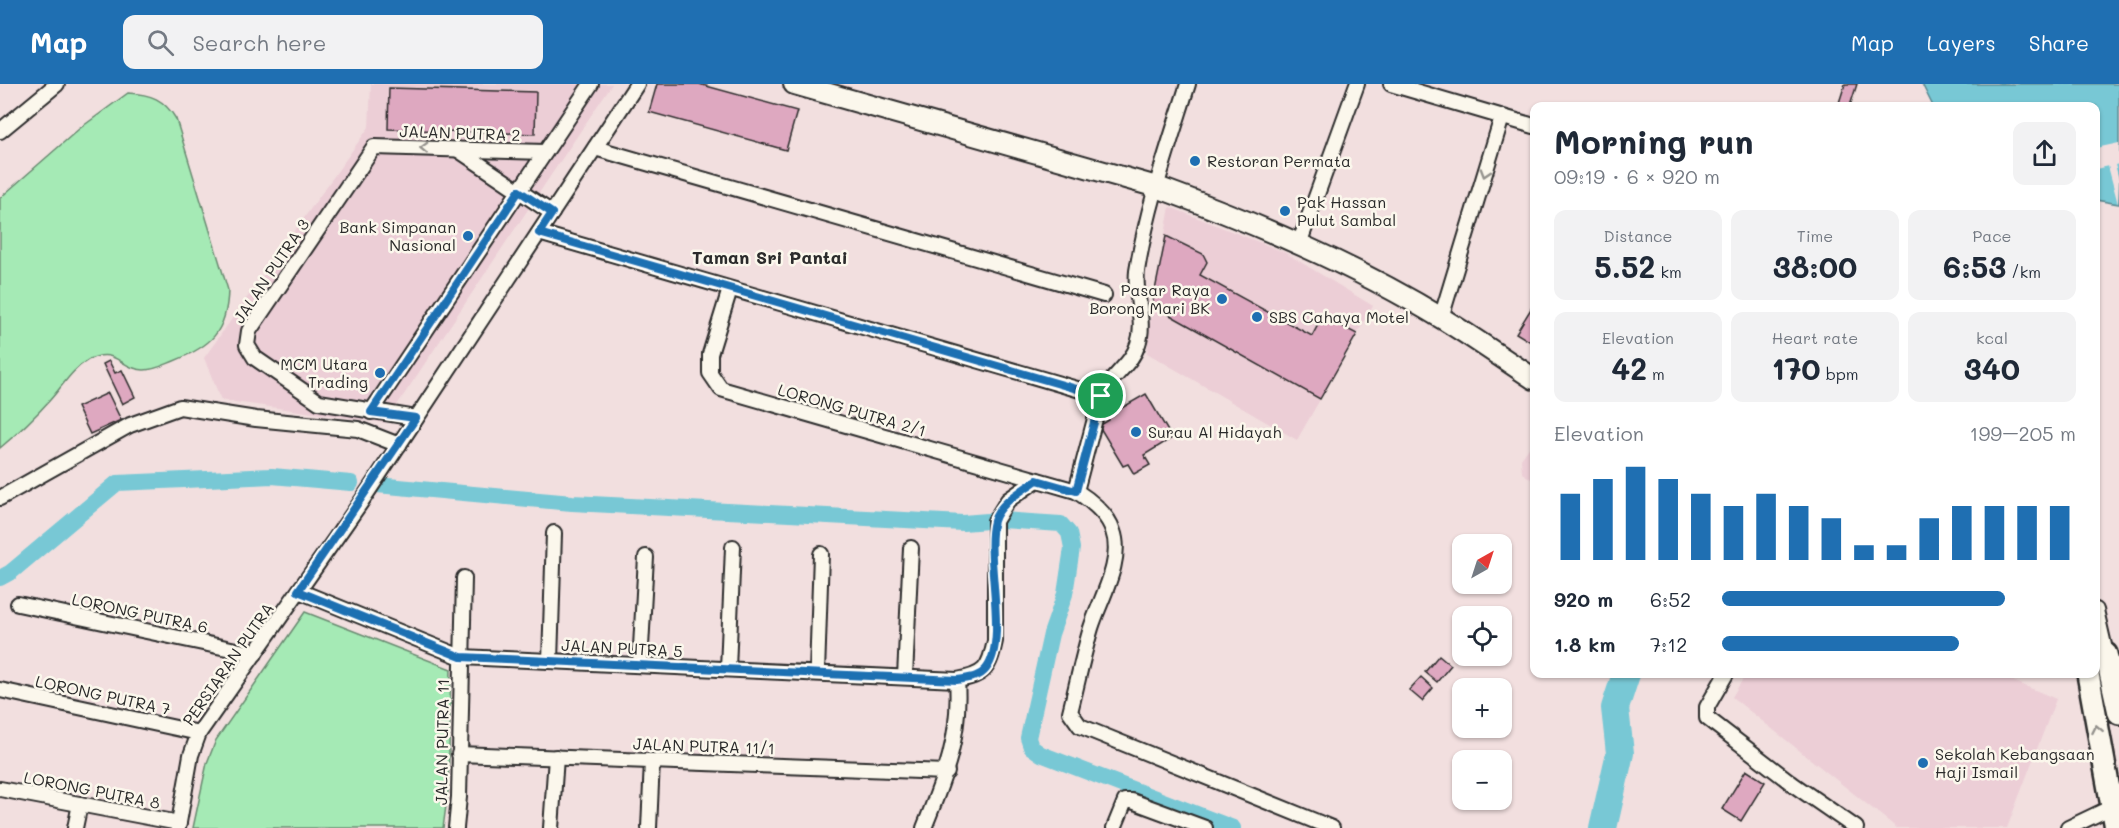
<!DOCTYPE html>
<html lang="en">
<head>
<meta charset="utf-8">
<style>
  body { margin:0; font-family:Mali,sans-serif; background:#f2f2f3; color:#1f2937; height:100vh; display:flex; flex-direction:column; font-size:22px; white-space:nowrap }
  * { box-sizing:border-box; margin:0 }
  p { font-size:20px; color:#747a83 }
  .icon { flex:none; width:33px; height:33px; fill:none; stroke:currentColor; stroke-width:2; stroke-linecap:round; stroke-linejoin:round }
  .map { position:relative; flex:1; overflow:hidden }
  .drawer { position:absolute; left:1530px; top:18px; width:570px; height:576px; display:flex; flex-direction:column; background:#fff; border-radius:12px; box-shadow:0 2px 4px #0004 }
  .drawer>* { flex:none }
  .needle { width:39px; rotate:39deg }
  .tools { position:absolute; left:1452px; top:450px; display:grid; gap:12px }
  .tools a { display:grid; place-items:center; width:60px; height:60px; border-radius:12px; background:#fff; box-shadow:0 2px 4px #0004; font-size:30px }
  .pin { position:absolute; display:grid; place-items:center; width:51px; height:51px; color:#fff; margin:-26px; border:3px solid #fff; border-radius:50%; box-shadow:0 2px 6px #0007 }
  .round { display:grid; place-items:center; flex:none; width:63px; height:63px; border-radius:12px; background:#f2f2f3 }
  .summary { display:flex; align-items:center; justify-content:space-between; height:102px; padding:0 24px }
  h1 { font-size:33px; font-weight:700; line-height:45px }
  .figures { display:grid; grid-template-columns:repeat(3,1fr); gap:9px; height:102px; padding:6px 24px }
  .figures div { display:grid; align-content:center; border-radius:12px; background:#f2f2f3; text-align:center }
  .figures b { font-size:30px; font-weight:700 }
  .figures small { font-size:16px; font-weight:400 }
  .figures p { font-size:16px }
  .chart { height:168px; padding:12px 24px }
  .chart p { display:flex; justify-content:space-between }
  .chart svg { width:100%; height:108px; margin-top:6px; stroke:#1f6fb2; stroke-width:6 }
  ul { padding:0 24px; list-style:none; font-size:20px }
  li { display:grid; grid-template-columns:96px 72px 1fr; align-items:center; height:45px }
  li i { height:15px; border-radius:8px; background:#1f6fb2 }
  header { display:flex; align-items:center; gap:36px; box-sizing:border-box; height:84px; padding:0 30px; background:#1f6fb2; color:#fff }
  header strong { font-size:28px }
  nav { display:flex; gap:33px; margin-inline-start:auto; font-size:21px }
  .search { width:420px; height:54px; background:#f2f2f3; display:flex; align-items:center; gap:15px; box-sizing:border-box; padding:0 21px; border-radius:12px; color:#747a83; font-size:22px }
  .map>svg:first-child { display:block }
</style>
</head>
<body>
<header>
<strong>Map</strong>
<div class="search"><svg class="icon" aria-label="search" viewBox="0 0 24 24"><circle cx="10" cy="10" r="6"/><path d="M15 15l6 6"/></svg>Search here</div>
<nav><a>Map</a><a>Layers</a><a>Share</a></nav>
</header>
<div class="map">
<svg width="2119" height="744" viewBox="0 0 2119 744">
  <rect width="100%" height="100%" fill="#f2dfdf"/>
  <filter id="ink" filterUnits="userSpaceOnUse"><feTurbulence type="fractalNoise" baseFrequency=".0167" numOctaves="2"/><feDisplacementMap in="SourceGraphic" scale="12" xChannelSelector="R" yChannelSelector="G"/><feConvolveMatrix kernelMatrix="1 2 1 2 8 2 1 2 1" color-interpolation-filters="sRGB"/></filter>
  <g filter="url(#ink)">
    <g fill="#ecced6">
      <polygon points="371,0 612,0 385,339 221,316 204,274 369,43"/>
      <polygon points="1170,123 1284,168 1373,222 1297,356 1147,269 1152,221"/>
      <polygon points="1534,357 1534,397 1522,389 1521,375"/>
      <polygon points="1746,590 1997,590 2056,615 2007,744 1897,744 1732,613"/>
    </g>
    <g fill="#a5eab5" stroke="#688a70" stroke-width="1.5">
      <path d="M 128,9 C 151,10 164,15 176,35 L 228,206 C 227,248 211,262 174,277 C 164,281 155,286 144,286 C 120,285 116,262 88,276 C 72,285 62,303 50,316 C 35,333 18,349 0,364 L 0,114 L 79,45 Z"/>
      <polygon points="305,528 451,585 448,707 443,744 193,744 207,679 216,656"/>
    </g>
    <polygon fill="#78c8d5" stroke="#598991" stroke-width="1.5" points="1922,0 2119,0 2119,120 2096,116 2096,22 1933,22"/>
    <polygon fill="#f2dfdf" points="2119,59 2119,80 2115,81 2119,95 2118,120 2108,82 2096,85 2096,64"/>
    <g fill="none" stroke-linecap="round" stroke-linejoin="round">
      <g stroke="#78c8d5" stroke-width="16">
        <polyline points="377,401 572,419 963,439 988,437"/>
        <polyline points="1002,436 1061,440 1069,449 1072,464 1065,510 1051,550 1028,654 1031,663 1041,670 1233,744"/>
        <polyline points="0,494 11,488 117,399 272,392 351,399"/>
      </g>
      <polyline stroke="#78c8d5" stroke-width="28" points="1603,744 1620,669 1615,624 1626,590"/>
    </g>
    <g fill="#dea8c0" stroke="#2b2b2b" stroke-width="1.5">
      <polygon points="657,0 699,0 797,27 786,66 649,28"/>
      <polygon points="1845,0 1857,0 1850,22 1838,22"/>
      <polygon points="389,4 536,8 535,50 388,45"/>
      <polygon points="1166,152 1203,170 1207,178 1200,191 1312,252 1319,239 1332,237 1357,250 1320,315 1152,221"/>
      <polygon points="1534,220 1534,260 1516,249"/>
      <polygon points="109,277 115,289 122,286 135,313 122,320 103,280"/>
      <polygon points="108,309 121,336 90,350 77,323"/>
      <polygon points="1146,310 1172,354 1144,371 1150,381 1134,390 1128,380 1123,382 1099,342 1109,336 1103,326 1116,319 1120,325"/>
      <polygon points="1439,571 1451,581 1437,598 1425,588"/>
      <polygon points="1421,593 1433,604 1422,617 1409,606"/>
      <polygon points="1746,686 1765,698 1741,737 1722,725"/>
    </g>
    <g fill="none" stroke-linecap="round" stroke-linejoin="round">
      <defs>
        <g id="minor">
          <polyline points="1391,0 1534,42"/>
          <polyline points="0,47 57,0"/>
          <polyline points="595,64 1104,211"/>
          <polyline points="457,65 552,129"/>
          <polyline points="539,149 1101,312"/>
          <polyline points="1299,160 1357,0"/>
          <path d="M 730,205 L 710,270 L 710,289 L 721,305 L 1076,407 C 1090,416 1108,430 1113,447 C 1124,477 1100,515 1091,544 C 1083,571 1077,600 1070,628 L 1080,642 L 1332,744"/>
          <polyline points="1441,234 1502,33"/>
          <polyline points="371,328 591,0"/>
          <polyline points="416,334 319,318 255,274 247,261 249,247 374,63 545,68"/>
          <path d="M 1076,407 L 1101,312 C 1110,292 1131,282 1138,260 C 1146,238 1134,211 1137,187 C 1147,124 1169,61 1188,0"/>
          <polyline points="0,414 130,341 180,323 256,335 358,345 399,361"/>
          <path d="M 299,507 L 461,573 L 957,596 C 985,591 989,585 995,557 L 995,437 L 1008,416 L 1037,396"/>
          <polyline points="18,520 255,570"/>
          <polyline points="2096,526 2106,570"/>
          <polyline points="550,577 554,449"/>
          <polyline points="640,581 646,473"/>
          <polyline points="728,585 733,463"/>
          <polyline points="817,589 821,470"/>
          <polyline points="1726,590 1707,623 1707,634 1794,701 1856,744"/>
          <polyline points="905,593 911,464"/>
          <polyline points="0,606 199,649"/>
          <polyline points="459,670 947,688"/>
          <polyline points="0,705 179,739"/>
          <polyline points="75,744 80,720"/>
          <polyline points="178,744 191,671 199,649 361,418 637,0"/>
          <polyline points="456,744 459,713 464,494"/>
          <polyline points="551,744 556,673"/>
          <polyline points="649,744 652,677"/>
          <path d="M 924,744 C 945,692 961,653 957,596"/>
          <polyline points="1114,744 1125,717 1132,717 1205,744"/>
          <polyline points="2068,744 2112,723"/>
        </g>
        <path id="secondary" d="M 794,0 L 1157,103 C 1255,139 1353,180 1443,235 C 1474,254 1504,275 1534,295"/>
        <g id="primary">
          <polyline points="2106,570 2119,629"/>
          <polyline points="2088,590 2116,744"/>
        </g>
      </defs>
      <use href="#minor" stroke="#2b2b2b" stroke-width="18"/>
      <use href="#secondary" stroke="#2b2b2b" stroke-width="24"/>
      <use href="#primary" stroke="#2b2b2b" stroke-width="26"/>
      <use href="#minor" stroke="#fbf7ec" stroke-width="14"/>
      <use href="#secondary" stroke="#fbf7ec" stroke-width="20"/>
      <use href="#primary" stroke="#fbf7ec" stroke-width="21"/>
    </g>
    <defs><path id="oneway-chevron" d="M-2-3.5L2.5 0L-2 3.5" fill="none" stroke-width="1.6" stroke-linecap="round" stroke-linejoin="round" transform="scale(1.5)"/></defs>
    <g stroke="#93918c">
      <use href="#oneway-chevron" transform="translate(424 64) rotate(-178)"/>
      <use href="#oneway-chevron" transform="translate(1485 89) rotate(107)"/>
      <use href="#oneway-chevron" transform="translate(2097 645) rotate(-101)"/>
    </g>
  </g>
  <g fill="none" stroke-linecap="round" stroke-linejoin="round" filter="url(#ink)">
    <defs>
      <path id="route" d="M 519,107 L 552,129 L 539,149 L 1101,312 L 1076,407 L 1037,396 C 1022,407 1000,418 994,437 C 984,473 1009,556 986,585 C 979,594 968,594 957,596 L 461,573 L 298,507 L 416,334 L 371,328 Z"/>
    </defs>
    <use href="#route" stroke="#fff" stroke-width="12"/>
    <use href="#route" stroke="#1f6fb2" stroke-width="8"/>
  </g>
  <g fill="#1f6fb2" stroke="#fbf7ec" stroke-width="2">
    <circle cx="1195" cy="77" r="6"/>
    <circle cx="1285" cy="127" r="6"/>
    <circle cx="468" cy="152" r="6"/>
    <circle cx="1222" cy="215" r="6"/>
    <circle cx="1257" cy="233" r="6"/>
    <circle cx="380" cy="289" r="6"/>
    <circle cx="1136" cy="348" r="6"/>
    <circle cx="1923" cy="679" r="6"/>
  </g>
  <g text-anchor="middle" stroke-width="5" stroke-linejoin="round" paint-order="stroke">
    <g font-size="16" fill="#2b2b2b" stroke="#fbf7ec">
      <text transform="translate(460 49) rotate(2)" y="6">JALAN PUTRA 2</text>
      <text transform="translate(271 187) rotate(-56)" y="6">JALAN PUTRA 3</text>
      <text transform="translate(852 326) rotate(16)" y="6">LORONG PUTRA 2/1</text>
      <text transform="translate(140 529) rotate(12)" y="6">LORONG PUTRA 6</text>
      <text transform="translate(622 564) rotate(3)" y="6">JALAN PUTRA 5</text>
      <text transform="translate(228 580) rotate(-55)" y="6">PERSIARAN PUTRA</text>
      <text transform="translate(103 611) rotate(12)" y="6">LORONG PUTRA 7</text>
      <text transform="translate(442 658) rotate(-89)" y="6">JALAN PUTRA 11</text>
      <text transform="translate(704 662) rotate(2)" y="6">JALAN PUTRA 11/1</text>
      <text transform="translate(92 706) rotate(11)" y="6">LORONG PUTRA 8</text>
    </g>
    <g font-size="16" fill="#2b2b2b" stroke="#fbf7ec" text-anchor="start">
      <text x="1207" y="83">Restoran Permata</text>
      <text x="1297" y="124">Pak Hassan<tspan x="1297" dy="18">Pulut Sambal</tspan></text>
      <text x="456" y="149" text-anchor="end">Bank Simpanan<tspan x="456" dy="18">Nasional</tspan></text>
      <text x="1210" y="212" text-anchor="end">Pasar Raya<tspan x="1210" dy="18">Borong Mari BK</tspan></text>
      <text x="1269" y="239">SBS Cahaya Motel</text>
      <text x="368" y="286" text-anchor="end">MCM Utara<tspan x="368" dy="18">Trading</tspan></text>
      <text x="1148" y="354">Surau Al Hidayah</text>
      <text x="1935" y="676">Sekolah Kebangsaan<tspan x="1935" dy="18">Haji Ismail</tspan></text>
    </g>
    <g font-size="18" font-weight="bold" fill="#2b2b2b" stroke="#fbf7ec">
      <text x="770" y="180">Taman Sri Pantai</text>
    </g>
  </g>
</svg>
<div class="tools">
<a><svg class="needle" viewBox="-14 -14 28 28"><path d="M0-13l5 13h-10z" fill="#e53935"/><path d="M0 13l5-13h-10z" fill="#747a83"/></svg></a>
<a><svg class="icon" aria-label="locate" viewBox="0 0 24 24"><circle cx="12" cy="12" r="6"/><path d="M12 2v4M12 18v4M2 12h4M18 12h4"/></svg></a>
<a>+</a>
<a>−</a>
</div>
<div class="pin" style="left:1101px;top:312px;background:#1e9e55"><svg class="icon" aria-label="arrive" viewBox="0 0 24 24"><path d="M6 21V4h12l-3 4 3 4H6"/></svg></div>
<section class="drawer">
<div class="summary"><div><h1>Morning run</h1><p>09:19 · 6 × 920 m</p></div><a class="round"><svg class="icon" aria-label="share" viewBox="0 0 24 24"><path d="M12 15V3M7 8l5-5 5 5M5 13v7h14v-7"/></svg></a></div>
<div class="figures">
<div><p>Distance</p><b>5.52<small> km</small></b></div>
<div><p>Time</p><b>38:00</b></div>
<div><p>Pace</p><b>6:53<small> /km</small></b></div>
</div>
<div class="figures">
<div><p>Elevation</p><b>42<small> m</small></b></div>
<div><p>Heart rate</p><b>170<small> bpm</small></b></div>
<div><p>kcal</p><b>340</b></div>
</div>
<div class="chart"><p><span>Elevation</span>199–205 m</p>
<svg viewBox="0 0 160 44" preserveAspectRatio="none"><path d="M5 44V17M15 44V11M25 44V6M35 44V11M45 44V17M55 44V22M65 44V17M75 44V22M85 44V27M95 44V38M105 44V38M115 44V27M125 44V22M135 44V22M145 44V22M155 44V22"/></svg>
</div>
<ul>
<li><b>920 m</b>6:52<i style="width:80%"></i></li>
<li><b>1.8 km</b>7:12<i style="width:67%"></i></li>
</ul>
</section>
</div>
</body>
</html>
